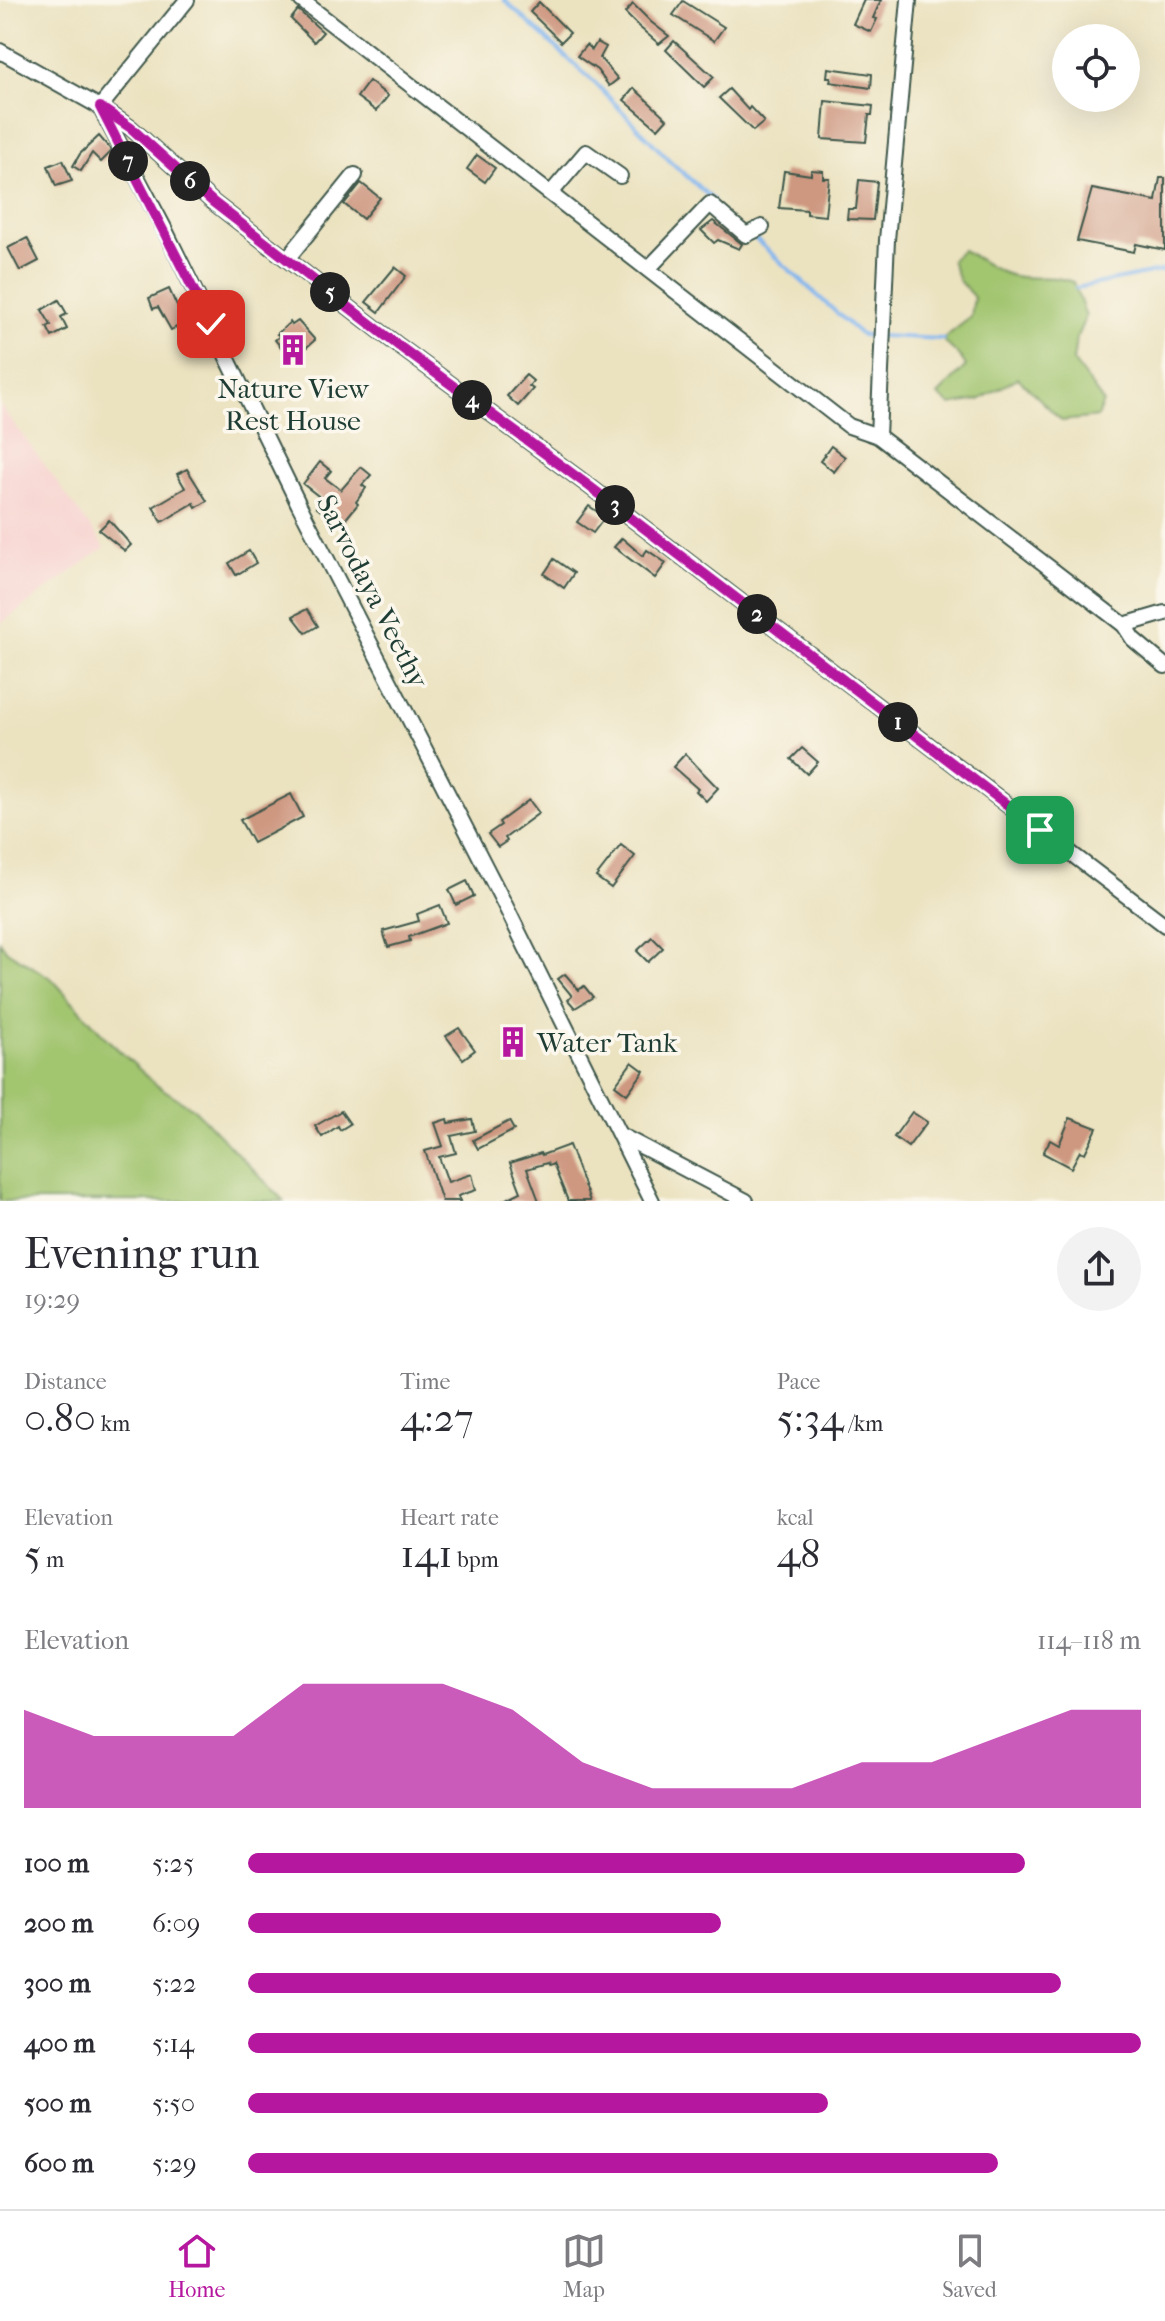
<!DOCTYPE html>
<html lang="en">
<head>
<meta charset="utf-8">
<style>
  body { margin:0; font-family:"IM FELL French Canon",serif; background:#f2f2f3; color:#2b2b33; height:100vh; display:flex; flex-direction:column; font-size:30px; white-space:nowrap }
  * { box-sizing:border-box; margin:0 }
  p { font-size:26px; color:#7c7c81 }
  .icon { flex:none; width:44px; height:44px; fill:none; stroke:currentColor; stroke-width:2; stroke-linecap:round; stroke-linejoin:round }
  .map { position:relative; height:1201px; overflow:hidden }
  .sheet { display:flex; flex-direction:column; background:#fff; flex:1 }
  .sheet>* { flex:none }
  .controls { position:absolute; left:1052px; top:24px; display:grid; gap:16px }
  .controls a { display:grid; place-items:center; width:88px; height:88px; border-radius:50%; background:#fff; box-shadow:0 8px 32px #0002; font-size:40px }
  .pin { position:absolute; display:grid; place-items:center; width:68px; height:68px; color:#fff; margin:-34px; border-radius:16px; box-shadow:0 4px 12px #0006 }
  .km { position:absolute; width:40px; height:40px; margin:-20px; border-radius:50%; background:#222; color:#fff; font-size:22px; line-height:40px; text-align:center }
  .round { display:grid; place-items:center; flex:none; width:84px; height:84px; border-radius:42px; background:#f2f2f3 }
  .headline { display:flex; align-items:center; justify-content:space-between; height:136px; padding:0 24px }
  h1 { font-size:44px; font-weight:600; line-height:60px }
  .stats { display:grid; grid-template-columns:repeat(3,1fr); gap:12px; height:136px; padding:8px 24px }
  .stats div { display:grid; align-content:center }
  .stats b { font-size:40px; font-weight:600 }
  .stats small { font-size:22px; font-weight:400 }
  .stats p { font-size:22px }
  .chart { height:224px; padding:16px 24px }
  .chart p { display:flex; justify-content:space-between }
  .chart svg { width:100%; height:144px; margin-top:8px; fill:#b5179e; opacity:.7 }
  ul { padding:0 24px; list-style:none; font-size:26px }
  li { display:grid; grid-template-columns:128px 96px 1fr; align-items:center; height:60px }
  li i { height:20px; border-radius:10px; background:#b5179e }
  .dock { display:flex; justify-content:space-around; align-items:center; height:112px; border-top:2px solid #e1e1e2; background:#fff; font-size:22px; color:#7c7c81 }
  .dock a { display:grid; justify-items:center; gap:4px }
  .dock .active { color:#b5179e }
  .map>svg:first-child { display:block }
</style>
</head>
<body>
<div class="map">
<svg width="1165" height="1201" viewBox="0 0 1165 1201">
  <rect width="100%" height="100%" fill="#fbf7ec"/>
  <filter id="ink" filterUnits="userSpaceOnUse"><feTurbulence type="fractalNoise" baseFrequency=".0125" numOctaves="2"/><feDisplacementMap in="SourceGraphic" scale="16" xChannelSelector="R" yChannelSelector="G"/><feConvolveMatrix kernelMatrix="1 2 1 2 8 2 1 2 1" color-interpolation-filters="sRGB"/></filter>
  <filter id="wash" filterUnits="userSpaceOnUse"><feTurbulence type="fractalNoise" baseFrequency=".006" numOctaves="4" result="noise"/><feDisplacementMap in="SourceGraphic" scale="32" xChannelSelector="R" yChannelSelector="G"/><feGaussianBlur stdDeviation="1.8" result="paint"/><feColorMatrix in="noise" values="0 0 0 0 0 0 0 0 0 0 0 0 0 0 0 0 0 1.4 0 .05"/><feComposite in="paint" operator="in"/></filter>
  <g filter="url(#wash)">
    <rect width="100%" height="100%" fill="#ebe2c0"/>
    <polygon fill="#f7d0ce" points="0,405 105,547 0,624"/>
    <g fill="#a2c56f" stroke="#608152" stroke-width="2">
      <path d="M 962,250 C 983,260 997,275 1021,277 C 1041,279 1053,275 1073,282 L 1086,316 L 1076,339 L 1073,361 L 1103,402 L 1097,417 L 1062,421 L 1018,378 L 979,400 L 950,405 L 938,395 L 966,366 C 959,352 950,350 943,339 L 971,317 L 974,297 L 959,281 L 951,260 Z"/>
      <polygon points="0,941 7,951 52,979 107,1039 155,1084 194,1109 284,1201 0,1201"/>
    </g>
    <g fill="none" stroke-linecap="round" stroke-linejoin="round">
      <g stroke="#80b5ef" stroke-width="4">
        <polyline points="504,0 595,83 670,161 713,200"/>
        <polyline points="752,236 861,335 943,339"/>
        <polyline points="1076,288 1165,270"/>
      </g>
    </g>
    <g id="blocks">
      <g fill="#ce9780">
        <polygon points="864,0 881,0 873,18 877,19 871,32 853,24"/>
        <polygon points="683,1 724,27 714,41 673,15"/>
        <polygon points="539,2 570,33 561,42 530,12"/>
        <polygon points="633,4 651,22 669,36 659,44 638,26 625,13"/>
        <polygon points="298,10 323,32 314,42 291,19"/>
        <polygon points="674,41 714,77 704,87 666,50"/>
        <polygon points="597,42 606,47 600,58 618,79 609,86 597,70 577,56 586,45 592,50"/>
        <polygon points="828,68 872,74 871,88 830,82 831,77 827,77"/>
        <polygon points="369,81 388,96 376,111 357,97"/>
        <polygon points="634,88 667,119 658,129 624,100"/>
        <polygon points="729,89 748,110 750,107 764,122 753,131 719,98"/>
        <polygon points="825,101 873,106 872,115 869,115 866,142 822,139"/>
        <polygon points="99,136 112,151 101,162 92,153 81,171 73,166 80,154"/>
        <polygon points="477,155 495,168 485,182 467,169"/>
        <polygon points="63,160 72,181 56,186 48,166"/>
        <polygon points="811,170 823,171 823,178 829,178 825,216 807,214 807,210 779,208 784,171 811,175"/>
        <polygon points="1160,178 1165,178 1165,250 1136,244 1134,252 1077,241 1092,189 1156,201"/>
        <polygon points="859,180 877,182 873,220 847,219 848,209 856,209"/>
        <polygon points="361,183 380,198 363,219 344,204"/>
        <polygon points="713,221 742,244 739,249 718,240 714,243 701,230"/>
        <polygon points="27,238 39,261 20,271 8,248"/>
        <polygon points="395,267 406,276 379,312 366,302"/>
        <polygon points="169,289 180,313 184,311 189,320 171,330 158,307 153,309 149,298"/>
        <polygon points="59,300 67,314 61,317 67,329 52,337 47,327 51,325 42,310"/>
        <polygon points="298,321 315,340 292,360 275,340 280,336 277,334 290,322 292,325"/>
        <polygon points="526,375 533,381 529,386 533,389 518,406 507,396"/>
        <polygon points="831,446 845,457 834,472 820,461"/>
        <polygon points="320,462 331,471 325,478 341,490 361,467 371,475 362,485 366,488 356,502 358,504 340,526 316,507 322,499 303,484"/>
        <polygon points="187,469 207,501 196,508 194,503 162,522 153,507 185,488 177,474"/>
        <polygon points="589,506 605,517 593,533 577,522"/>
        <polygon points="109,520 131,545 125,551 99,530"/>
        <polygon points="622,538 643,556 647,550 666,563 655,578 614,547"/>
        <polygon points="249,551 256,563 236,575 229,563"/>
        <polygon points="554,559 574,573 564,588 544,574"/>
        <polygon points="307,609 318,626 306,633 293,616"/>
        <polygon points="802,748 818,762 807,774 791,759"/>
        <polygon points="685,754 718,788 706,801 696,791 698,789 673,767"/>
        <polygon points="291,794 303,817 253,843 240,820"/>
        <polygon points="529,800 539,813 505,838 507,841 498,847 488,834 501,825 499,822"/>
        <polygon points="621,845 635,856 611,888 596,877"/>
        <polygon points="467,881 474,896 456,905 449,890"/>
        <polygon points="440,905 447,923 409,937 410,941 388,947 383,931 419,921 417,914"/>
        <polygon points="652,937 663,948 648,962 637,951"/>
        <polygon points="565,974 579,990 584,986 593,997 575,1008 568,1000 572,996 558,979"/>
        <polygon points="459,1028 475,1050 463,1059 446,1036"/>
        <polygon points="632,1062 644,1071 627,1094 615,1085"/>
        <polygon points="341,1111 350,1124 340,1130 338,1126 322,1137 315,1126"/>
        <polygon points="912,1112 927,1122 908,1147 894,1137"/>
        <polygon points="1070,1118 1097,1128 1085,1153 1080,1151 1071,1168 1043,1153 1050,1140 1059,1145"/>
        <polygon points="447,1119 448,1123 472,1119 475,1131 451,1136 456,1153 439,1157 448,1182 472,1174 476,1190 458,1196 460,1201 442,1201 425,1151 443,1146 435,1123"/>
        <polygon points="509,1121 514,1130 478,1149 473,1140"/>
        <polygon points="569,1145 590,1201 568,1201 553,1164 549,1166 547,1163 527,1169 539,1201 502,1201 521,1192 510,1163 541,1153 542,1155"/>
      </g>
    </g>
  </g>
  <g filter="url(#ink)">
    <use href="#blocks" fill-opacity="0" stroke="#3e5649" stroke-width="2"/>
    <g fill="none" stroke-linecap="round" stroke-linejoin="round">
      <defs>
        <g id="minor">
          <polyline points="187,0 100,107 131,128 213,202 399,346 589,486 1165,925"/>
          <polyline points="301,0 849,426 878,436 1124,625 1133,639 1165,666"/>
          <polyline points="0,51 100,107 164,228 299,505 503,901 652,1201"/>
          <polyline points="551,193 586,152 620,176"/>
          <polyline points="287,259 355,175"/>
          <polyline points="648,269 710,204 746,235 762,227"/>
          <polyline points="878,436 887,240 909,0"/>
          <polyline points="1124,625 1165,613"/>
          <polyline points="620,1135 746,1201"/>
        </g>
      </defs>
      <use href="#minor" stroke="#3e5649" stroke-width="18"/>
      <use href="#minor" stroke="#fff" stroke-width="14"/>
    </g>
  </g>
  <g fill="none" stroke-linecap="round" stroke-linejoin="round" filter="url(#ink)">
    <defs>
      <polyline id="route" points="211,324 100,107 131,128 213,202 399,346 589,486 1040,830"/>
    </defs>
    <use href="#route" stroke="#fff" stroke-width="16"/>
    <use href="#route" stroke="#b5179e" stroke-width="10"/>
  </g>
  <defs>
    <symbol id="building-bare" viewBox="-9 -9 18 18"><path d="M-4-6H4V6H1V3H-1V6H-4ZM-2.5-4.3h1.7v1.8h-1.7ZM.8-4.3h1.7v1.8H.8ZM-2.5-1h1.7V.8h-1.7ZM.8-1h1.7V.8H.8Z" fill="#b5179e" stroke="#fbf7ec" stroke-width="2.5" paint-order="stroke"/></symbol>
  </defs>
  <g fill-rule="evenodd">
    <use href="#building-bare" x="271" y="328" width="44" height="44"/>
    <use href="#building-bare" x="491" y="1020" width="44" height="44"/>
  </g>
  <g text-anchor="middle" stroke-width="7" stroke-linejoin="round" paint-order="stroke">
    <g font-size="28" fill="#1f3d34" stroke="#fbf7ec">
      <text x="293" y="398">Nature View<tspan x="293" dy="32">Rest House</tspan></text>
      <text x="537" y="1052" text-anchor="start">Water Tank</text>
    </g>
    <g font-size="28" fill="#1f3d34" stroke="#fbf7ec">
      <text transform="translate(373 591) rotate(63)" y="10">Sarvodaya Veethy</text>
    </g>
  </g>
</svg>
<div class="controls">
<a><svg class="icon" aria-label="locate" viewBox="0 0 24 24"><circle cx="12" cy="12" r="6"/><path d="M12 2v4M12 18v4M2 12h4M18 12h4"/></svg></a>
</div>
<div class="pin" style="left:1040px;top:830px;background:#1e9e55"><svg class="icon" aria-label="arrive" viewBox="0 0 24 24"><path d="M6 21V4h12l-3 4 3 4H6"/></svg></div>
<div class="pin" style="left:211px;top:324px;background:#d93025"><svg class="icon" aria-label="check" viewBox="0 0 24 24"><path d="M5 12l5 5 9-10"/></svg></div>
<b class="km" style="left:898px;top:722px">1</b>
<b class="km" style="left:757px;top:614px">2</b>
<b class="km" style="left:615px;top:505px">3</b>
<b class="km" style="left:472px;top:400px">4</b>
<b class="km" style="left:330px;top:292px">5</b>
<b class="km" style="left:190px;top:181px">6</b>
<b class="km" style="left:128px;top:161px">7</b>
</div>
<section class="sheet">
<div class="headline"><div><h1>Evening run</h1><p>19:29</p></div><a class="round"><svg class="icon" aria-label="share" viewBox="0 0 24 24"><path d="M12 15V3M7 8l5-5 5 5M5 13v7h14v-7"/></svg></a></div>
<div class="stats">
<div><p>Distance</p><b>0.80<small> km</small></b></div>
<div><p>Time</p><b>4:27</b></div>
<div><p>Pace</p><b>5:34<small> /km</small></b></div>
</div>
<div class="stats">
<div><p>Elevation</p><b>5<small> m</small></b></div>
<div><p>Heart rate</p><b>141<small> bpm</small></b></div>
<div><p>kcal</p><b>48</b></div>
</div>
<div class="chart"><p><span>Elevation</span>114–118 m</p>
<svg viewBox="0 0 160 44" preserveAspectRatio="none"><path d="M0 44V14L10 22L20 22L30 22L40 6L50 6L60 6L70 14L80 30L90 38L100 38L110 38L120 30L130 30L140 22L150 14L160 14V44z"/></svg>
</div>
<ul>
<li><b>100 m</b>5:25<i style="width:87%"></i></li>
<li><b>200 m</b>6:09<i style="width:53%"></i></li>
<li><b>300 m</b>5:22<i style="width:91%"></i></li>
<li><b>400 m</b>5:14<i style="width:100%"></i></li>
<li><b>500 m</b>5:50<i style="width:65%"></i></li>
<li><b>600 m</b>5:29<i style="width:84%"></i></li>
</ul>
</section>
<nav class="dock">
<a class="active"><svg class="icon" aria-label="home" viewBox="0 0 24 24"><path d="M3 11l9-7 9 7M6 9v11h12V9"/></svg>Home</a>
<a><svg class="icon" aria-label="map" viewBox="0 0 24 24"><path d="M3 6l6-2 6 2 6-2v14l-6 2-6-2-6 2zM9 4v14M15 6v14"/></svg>Map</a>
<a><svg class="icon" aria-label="saved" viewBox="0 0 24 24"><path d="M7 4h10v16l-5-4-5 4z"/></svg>Saved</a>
</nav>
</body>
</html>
